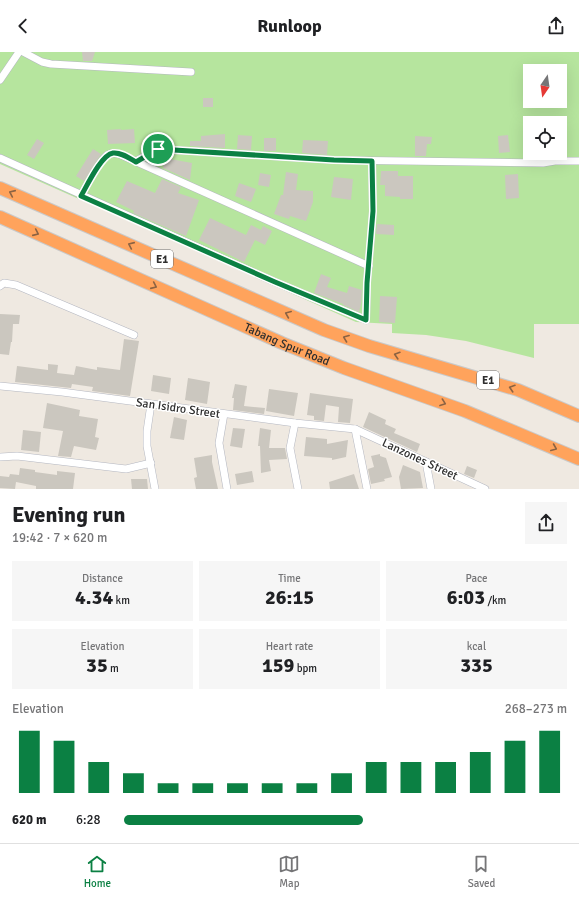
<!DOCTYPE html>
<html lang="en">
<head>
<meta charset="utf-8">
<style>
  body { margin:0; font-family:Signika,sans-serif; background:#f6f6f6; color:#202124; height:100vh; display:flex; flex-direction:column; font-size:15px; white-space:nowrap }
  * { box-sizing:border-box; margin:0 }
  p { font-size:13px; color:#757577 }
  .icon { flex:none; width:22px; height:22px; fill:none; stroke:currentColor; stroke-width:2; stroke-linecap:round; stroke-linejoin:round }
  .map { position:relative; height:437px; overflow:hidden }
  .sheet { display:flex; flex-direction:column; background:#fff; flex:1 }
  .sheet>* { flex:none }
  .needle { width:26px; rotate:193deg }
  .fabs { position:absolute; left:523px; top:12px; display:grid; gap:8px }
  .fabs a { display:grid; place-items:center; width:44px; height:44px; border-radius:0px; background:#fff; box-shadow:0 4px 16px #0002; font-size:20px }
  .pin { position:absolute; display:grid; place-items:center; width:34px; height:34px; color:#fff; margin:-17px; border:2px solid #fff; border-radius:50%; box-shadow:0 1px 4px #0007 }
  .round { display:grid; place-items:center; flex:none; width:42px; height:42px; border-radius:0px; background:#f6f6f6 }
  .summary { display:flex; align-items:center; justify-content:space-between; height:68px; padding:0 12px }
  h1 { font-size:22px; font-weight:700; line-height:30px }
  .stats { display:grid; grid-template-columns:repeat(3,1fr); gap:6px; height:68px; padding:4px 12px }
  .stats div { display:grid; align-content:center; border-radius:0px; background:#f6f6f6; text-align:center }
  .stats b { font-size:20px; font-weight:700 }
  .stats small { font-size:11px; font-weight:400 }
  .stats p { font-size:11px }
  .chart { height:112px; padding:8px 12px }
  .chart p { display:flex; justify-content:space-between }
  .chart svg { width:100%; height:72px; margin-top:4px; stroke:#0b8043; stroke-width:6 }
  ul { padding:0 12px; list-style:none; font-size:13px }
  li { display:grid; grid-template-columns:64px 48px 1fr; align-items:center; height:30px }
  li i { height:10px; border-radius:5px; background:#0b8043 }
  header { display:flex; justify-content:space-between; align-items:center; height:52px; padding:0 12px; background:#fff; font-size:18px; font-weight:700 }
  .tabs { display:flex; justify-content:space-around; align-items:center; height:56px; border-top:1px solid #e0e0e0; background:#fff; font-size:11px; color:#757577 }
  .tabs a { display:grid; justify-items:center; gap:2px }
  .tabs .selected { color:#0b8043 }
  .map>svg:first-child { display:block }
</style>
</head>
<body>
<header><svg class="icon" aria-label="back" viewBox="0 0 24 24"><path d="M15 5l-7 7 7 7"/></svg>Runloop<svg class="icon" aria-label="share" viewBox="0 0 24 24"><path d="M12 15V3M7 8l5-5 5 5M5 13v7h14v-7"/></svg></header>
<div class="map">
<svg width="579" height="437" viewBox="0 0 579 437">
  <rect width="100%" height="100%" fill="#efe9e1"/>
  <path fill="#b6e59e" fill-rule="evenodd" d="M 0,0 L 579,0 L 579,272 L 534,272 L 534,306 L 466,289 L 426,283 L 392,281 L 392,272 L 356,270 L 0,112 ZM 530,19 L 560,19 L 560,49 L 530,49 ZM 530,71 L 560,71 L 560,101 L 530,101 Z"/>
  <g fill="#cbc7bf">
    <polygon points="82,0 95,0 92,9 83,9"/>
    <rect x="203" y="46" width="10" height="9"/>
    <polygon points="121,77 121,78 134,77 135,91 108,92 107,78"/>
    <polygon points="225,82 225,96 190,94 190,89 201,89 201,84"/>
    <polygon points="238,83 252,84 251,98 237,97"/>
    <polygon points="508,83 510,100 499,101 498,84"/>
    <polygon points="415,84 432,85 431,92 427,92 426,104 415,104"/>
    <rect x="264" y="86" width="12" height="13"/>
    <polygon points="37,87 44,91 34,107 27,103"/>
    <polygon points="303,88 328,89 327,103 302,101"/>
    <polygon points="93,97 101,102 84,129 76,124"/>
    <polygon points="165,106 192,111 190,128 163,116"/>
    <polygon points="381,119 398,119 398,124 413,124 413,147 400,147 400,145 385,144 385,133 380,133"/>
    <polygon points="286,120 298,122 296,138 313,139 313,150 306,169 290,164 289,167 274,162 281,143 283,143"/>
    <polygon points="260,121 271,123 269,135 258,133"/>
    <polygon points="518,122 519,146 506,147 505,123"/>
    <polygon points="334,125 353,127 351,148 331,145"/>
    <polygon points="162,127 181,135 178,141 199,148 186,184 133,161 134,159 116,150 127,129 155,141"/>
    <polygon points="239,131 256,137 251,150 235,144"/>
    <polygon points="210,166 246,183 251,173 261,178 263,174 272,179 265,193 255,188 244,210 199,188"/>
    <polygon points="377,172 394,173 394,183 376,182"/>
    <polygon points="321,222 331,226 327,235 347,241 349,234 362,238 361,252 359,260 343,253 343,252 314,241"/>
    <polygon points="380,244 397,245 395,271 379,270"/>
    <polygon points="0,262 20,263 19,272 13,272 12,290 11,290 9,303 0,302"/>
    <polygon points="124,287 139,289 130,344 92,339 93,335 72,332 71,336 15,330 17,314 48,318 48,312 58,313 57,321 74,323 76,314 97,318 97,315 120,318"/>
    <polygon points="153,323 171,326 169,342 151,339"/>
    <polygon points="188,326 210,330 207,352 185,348"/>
    <polygon points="235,332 247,334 244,354 265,356 264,362 233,358 234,346 232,346"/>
    <polygon points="269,337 298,341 294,364 266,359"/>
    <polygon points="310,341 353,347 350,371 338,370 339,355 326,353 324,369 314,368 314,364 307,363"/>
    <polygon points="47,351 80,358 79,364 98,367 95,385 99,386 96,398 74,394 71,405 58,404 63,379 43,376"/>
    <polygon points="369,360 386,368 385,372 396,377 394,381 420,392 417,400 363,375"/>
    <polygon points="174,365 187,368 184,388 170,386"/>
    <polygon points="233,376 245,377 242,396 230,394"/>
    <polygon points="260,376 271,378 269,396 285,396 287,407 269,408 271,419 261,421 260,394 258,394"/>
    <polygon points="23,378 41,380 39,400 21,398"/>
    <polygon points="306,385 327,387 327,392 348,388 346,405 332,408 332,406 304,404"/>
    <polygon points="380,402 380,404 386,406 392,425 384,427 385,429 371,432 368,417 374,415 371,404"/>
    <polygon points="212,403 212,410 218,437 196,437 194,426 197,425 194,406"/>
    <polygon points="403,413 420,420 423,436 401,437 399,425"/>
    <polygon points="467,414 477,418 474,426 464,422"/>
    <polygon points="20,416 35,418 35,420 57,423 57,419 75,421 73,437 36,437 36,434 16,430 15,437 0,436 0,424 9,425 10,422 19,423"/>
    <polygon points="252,419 254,430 237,433 235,422"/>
    <polygon points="354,422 359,437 330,437 329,430"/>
    <polygon points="131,427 147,427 148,437 132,437"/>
  </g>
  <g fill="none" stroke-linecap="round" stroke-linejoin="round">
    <defs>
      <g id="minor">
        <polyline points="23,0 42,10 51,12 191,20"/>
        <polyline points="0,28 19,0"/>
        <polyline points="0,106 275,230 366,268 367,231 373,159 372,109"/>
        <polyline points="136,109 158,97 334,108 543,111 555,109 579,109"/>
        <path d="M 81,144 C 86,135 100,108 107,103 C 111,101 115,101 119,102 L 369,214"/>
        <polyline points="0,234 4,231 16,233 134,283"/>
        <polyline points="0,334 62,340 295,371 355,377 485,437"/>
        <polyline points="151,352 147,379 147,394 155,437"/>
        <polyline points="224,362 219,391 227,437"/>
        <polyline points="295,371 290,396 298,437"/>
        <polyline points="355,377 367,437"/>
        <polyline points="0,405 17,404 126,417 151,411"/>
        <polyline points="426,410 431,437"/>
      </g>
      <g id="motorway">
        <polyline points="0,136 324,278 369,294 518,338 579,364"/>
        <path id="s1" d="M 0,165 L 282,291 L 344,316 L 465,359 L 579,407"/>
      </g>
    </defs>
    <use href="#minor" stroke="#b4b7c1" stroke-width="8"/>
    <use href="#motorway" stroke="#c9c9c9" stroke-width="14"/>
    <use href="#minor" stroke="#fff" stroke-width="7"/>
    <use href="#motorway" stroke="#ffa35c" stroke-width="12"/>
  </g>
  <defs><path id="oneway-chevron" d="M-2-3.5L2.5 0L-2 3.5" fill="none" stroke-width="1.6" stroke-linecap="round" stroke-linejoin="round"/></defs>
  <g stroke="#8c6343">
    <use href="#oneway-chevron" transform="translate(12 141) rotate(-156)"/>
    <use href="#oneway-chevron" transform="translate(36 181) rotate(24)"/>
    <use href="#oneway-chevron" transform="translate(131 193) rotate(-156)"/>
    <use href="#oneway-chevron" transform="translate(154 234) rotate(24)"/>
    <use href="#oneway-chevron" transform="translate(288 262) rotate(-157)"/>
    <use href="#oneway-chevron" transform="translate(346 286) rotate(-159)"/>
    <use href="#oneway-chevron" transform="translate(397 303) rotate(-163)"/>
    <use href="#oneway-chevron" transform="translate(512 336) rotate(-162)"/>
    <use href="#oneway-chevron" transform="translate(443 351) rotate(20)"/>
    <use href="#oneway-chevron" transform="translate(554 396) rotate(23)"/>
  </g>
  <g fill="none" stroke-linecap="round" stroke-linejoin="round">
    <defs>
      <path id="route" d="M 158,97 L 334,108 L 372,109 L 373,159 L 367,231 L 366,268 L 275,230 L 81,144 C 87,134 101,103 113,101 C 121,100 129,106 136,110 Z"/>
    </defs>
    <use href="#route" stroke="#fff" stroke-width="8"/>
    <use href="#route" stroke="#0b8043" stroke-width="5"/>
  </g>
  <g text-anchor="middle" stroke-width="3" stroke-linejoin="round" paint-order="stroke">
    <g fill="#fff" stroke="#6d6d6d" stroke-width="1">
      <rect x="151" y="198" width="22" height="18" rx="3"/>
      <rect x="477" y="319" width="22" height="18" rx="3"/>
    </g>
    <g font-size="11" font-weight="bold" fill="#2e2e2e">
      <text x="162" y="211">E1</text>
      <text x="488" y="332">E1</text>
    </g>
    <g font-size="12" fill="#2e2e2e" stroke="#fff">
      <text dy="4" stroke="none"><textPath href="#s1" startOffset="314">Tabang Spur Road</textPath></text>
      <text transform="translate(178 356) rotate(8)" y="4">San Isidro Street</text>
      <text transform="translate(420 407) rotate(25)" y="4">Lanzones Street</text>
    </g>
  </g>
</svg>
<div class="fabs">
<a><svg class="needle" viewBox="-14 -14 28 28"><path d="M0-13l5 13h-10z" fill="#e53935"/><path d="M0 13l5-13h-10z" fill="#757577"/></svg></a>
<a><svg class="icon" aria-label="locate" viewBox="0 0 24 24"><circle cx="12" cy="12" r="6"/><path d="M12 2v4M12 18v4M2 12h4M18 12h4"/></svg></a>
</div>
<div class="pin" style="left:158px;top:97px;background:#1e9e55"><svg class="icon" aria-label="arrive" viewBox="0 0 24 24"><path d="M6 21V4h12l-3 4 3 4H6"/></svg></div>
</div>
<section class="sheet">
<div class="summary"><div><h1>Evening run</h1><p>19:42 · 7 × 620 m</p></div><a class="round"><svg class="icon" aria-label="share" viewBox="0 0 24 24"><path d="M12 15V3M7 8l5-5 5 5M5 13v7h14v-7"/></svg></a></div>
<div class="stats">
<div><p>Distance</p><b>4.34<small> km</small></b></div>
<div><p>Time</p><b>26:15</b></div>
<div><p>Pace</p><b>6:03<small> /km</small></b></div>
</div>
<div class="stats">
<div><p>Elevation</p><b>35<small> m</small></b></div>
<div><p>Heart rate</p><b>159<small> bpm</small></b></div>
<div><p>kcal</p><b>335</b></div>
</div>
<div class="chart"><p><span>Elevation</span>268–273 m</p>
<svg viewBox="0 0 160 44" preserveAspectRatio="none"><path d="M5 44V6M15 44V12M25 44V25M35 44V32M45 44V38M55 44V38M65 44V38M75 44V38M85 44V38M95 44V32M105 44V25M115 44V25M125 44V25M135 44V19M145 44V12M155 44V6"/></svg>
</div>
<ul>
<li><b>620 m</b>6:28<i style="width:54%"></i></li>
</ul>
</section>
<nav class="tabs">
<a class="selected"><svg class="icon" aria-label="home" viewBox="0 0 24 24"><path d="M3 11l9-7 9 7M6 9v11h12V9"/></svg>Home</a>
<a><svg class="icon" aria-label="map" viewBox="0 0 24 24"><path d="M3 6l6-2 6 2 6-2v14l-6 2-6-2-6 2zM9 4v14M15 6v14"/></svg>Map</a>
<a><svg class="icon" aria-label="saved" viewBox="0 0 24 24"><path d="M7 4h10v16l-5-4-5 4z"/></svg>Saved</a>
</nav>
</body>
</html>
